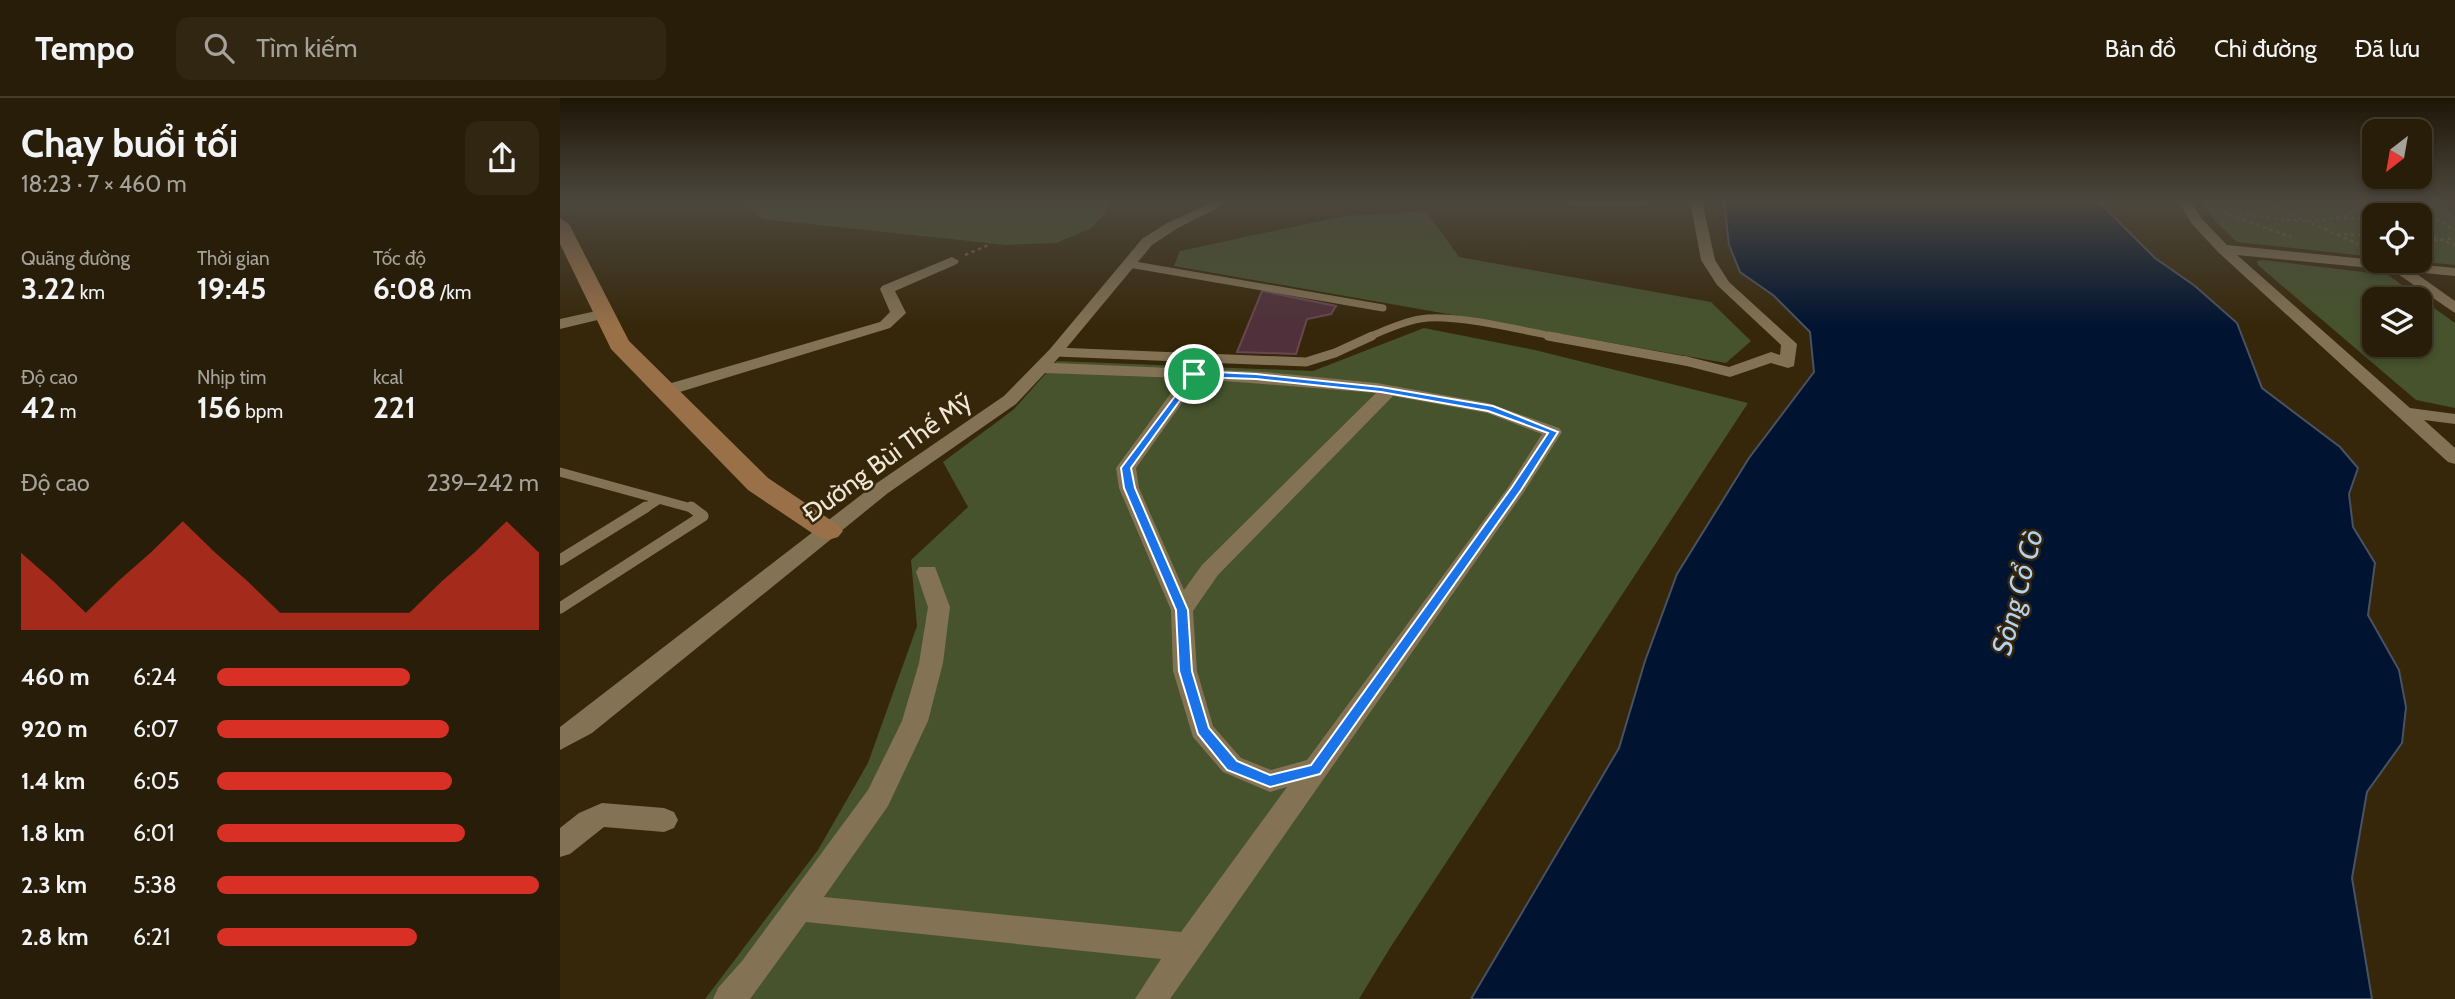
<!DOCTYPE html>
<html lang="vi">
<head>
<meta charset="utf-8">
<style>
  body { margin:0; font-family:Cabin,sans-serif; background:#302612; color:#f1f3f6; height:100vh; display:flex; flex-direction:column; font-size:26px; white-space:nowrap }
  * { box-sizing:border-box; margin:0 }
  p { font-size:23px; color:#a5a29c }
  .icon { flex:none; width:38px; height:38px; fill:none; stroke:currentColor; stroke-width:2; stroke-linecap:round; stroke-linejoin:round }
  .map { position:relative; flex:1; overflow:hidden }
  .sheet { display:flex; flex-direction:column; background:#281d08; width:560px }
  .sheet>* { flex:none }
  .needle { width:46px; rotate:211deg }
  .tools { position:absolute; left:1802px; top:21px; display:grid; gap:14px }
  .tools a { display:grid; place-items:center; width:70px; height:70px; border-radius:14px; background:#281d08; box-shadow:0 4px 10px #0003,0 0 0 2px #443b29; font-size:35px }
  .pin { position:absolute; display:grid; place-items:center; width:60px; height:60px; color:#fff; margin:-30px; border:4px solid #fff; border-radius:50%; box-shadow:0 2px 7px #0007 }
  .round { display:grid; place-items:center; flex:none; width:74px; height:74px; border-radius:14px; background:#302612 }
  .summary { display:flex; align-items:center; justify-content:space-between; height:119px; padding:0 21px }
  h1 { font-size:38px; font-weight:700; line-height:52px }
  .metrics { display:grid; grid-template-columns:repeat(3,1fr); gap:10px; height:119px; padding:7px 21px }
  .metrics div { display:grid; align-content:center }
  .metrics b { font-size:30px; font-weight:700 }
  .metrics small { font-size:19px; font-weight:400 }
  .metrics p { font-size:19px }
  .chart { height:196px; padding:14px 21px }
  .chart p { display:flex; justify-content:space-between }
  .chart svg { width:100%; height:126px; margin-top:7px; fill:#d93025; opacity:.7 }
  ul { padding:0 21px; list-style:none; font-size:23px }
  li { display:grid; grid-template-columns:112px 84px 1fr; align-items:center; height:52px }
  li i { height:18px; border-radius:9px; background:#d93025 }
  header { display:flex; align-items:center; gap:42px; box-sizing:border-box; height:98px; padding:0 35px; background:#281d08; border-bottom:2px solid #443b29 }
  header strong { font-size:33px }
  nav { display:flex; gap:38px; margin-inline-start:auto; font-size:24px }
  .search { width:490px; height:63px; background:#302612; display:flex; align-items:center; gap:18px; box-sizing:border-box; padding:0 24px; border-radius:14px; color:#a5a29c; font-size:26px }
  main { display:flex; flex:1; min-height:0 }
  .map>svg:first-child { display:block }
</style>
</head>
<body>
<header>
<strong>Tempo</strong>
<div class="search"><svg class="icon" aria-label="search" viewBox="0 0 24 24"><circle cx="10" cy="10" r="6"/><path d="M15 15l6 6"/></svg>Tìm kiếm</div>
<nav><a>Bản đồ</a><a>Chỉ đường</a><a>Đã lưu</a></nav>
</header>
<main>
<section class="sheet">
<div class="summary"><div><h1>Chạy buổi tối</h1><p>18:23 · 7 × 460 m</p></div><a class="round"><svg class="icon" aria-label="share" viewBox="0 0 24 24"><path d="M12 15V3M7 8l5-5 5 5M5 13v7h14v-7"/></svg></a></div>
<div class="metrics">
<div><p>Quãng đường</p><b>3.22<small> km</small></b></div>
<div><p>Thời gian</p><b>19:45</b></div>
<div><p>Tốc độ</p><b>6:08<small> /km</small></b></div>
</div>
<div class="metrics">
<div><p>Độ cao</p><b>42<small> m</small></b></div>
<div><p>Nhịp tim</p><b>156<small> bpm</small></b></div>
<div><p>kcal</p><b>221</b></div>
</div>
<div class="chart"><p><span>Độ cao</span>239–242 m</p>
<svg viewBox="0 0 160 44" preserveAspectRatio="none"><path d="M0 44V17L10 27L20 38L30 27L40 17L50 6L60 17L70 27L80 38L90 38L100 38L110 38L120 38L130 27L140 17L150 6L160 17V44z"/></svg>
</div>
<ul>
<li><b>460 m</b>6:24<i style="width:60%"></i></li>
<li><b>920 m</b>6:07<i style="width:72%"></i></li>
<li><b>1.4 km</b>6:05<i style="width:73%"></i></li>
<li><b>1.8 km</b>6:01<i style="width:77%"></i></li>
<li><b>2.3 km</b>5:38<i style="width:100%"></i></li>
<li><b>2.8 km</b>6:21<i style="width:62%"></i></li>
</ul>
</section>
<div class="map">
<svg width="1895" height="901" viewBox="0 0 1895 901">
  <rect width="100%" height="100%" fill="#36270a"/>
  <g fill="#46532d" fill-rule="evenodd">
    <polygon points="182,103 551,103 545,116 530,131 496,145 446,147 203,121"/>
    <polygon points="1642,103 1878,103 1895,118 1895,167 1856,163 1860,163 1860,117 1815,117 1815,159 1677,144 1653,121"/>
    <polygon points="866,113 899,159 1151,204 1191,243 1166,265 614,168 620,153 784,118"/>
    <path d="M 1703,162 L 1828,177 L 1895,225 L 1895,310 L 1856,302 L 1698,167 L 1697,163 ZM 1815,201 L 1860,201 L 1860,247 L 1815,247 Z"/>
    <polygon points="864,230 975,252 1188,305 830,850 799,901 145,901 258,752 308,665 357,528 351,462 408,409 383,364 453,312 497,263 753,273"/>
  </g>
  <polygon fill="#001331" stroke="#485262" stroke-width="2" points="1164,103 1538,103 1595,160 1635,188 1677,225 1702,290 1780,349 1798,370 1789,396 1793,429 1815,465 1808,517 1839,572 1846,609 1842,645 1807,694 1792,780 1812,901 911,901 1059,650 1085,563 1117,476 1189,360 1254,274 1250,234 1213,197 1180,174 1169,147"/>
  <polygon fill="#50303a" stroke="#684751" stroke-width="2" points="702,193 776,208 771,216 747,221 736,256 677,254"/>
  <g fill="none" stroke-linecap="round" stroke-linejoin="round">
    <g stroke="#72654c" stroke-width="2.5" stroke-dasharray="3.5 3.5" stroke-linecap="butt">
      <polyline points="1708,103 1726,114 1798,146"/>
      <polyline points="1866,103 1873,119 1895,132"/>
      <polyline points="1650,110 1731,139"/>
      <path d="M 1665,112 C 1702,119 1780,136 1806,103"/>
      <polyline points="1834,117 1842,111 1843,103"/>
      <polyline points="1784,120 1815,121"/>
      <polyline points="1860,134 1895,147"/>
      <polyline points="1777,136 1815,138"/>
      <polyline points="1860,144 1895,140"/>
      <polyline points="405,157 431,146"/>
    </g>
    <g stroke="#837254" stroke-width="7">
      <polyline points="569,166 823,210"/>
      <path d="M 809,239 C 825,232 842,224 860,221 C 895,215 961,233 999,239"/>
    </g>
    <g stroke="#837254" stroke-width="9">
      <polyline points="988,238 1125,263"/>
      <polyline points="496,254 746,264 775,255 812,238"/>
      <polyline points="0,374 135,411"/>
      <polyline points="84,411 98,402"/>
    </g>
    <g stroke="#837254" stroke-width="11">
      <polyline points="0,462 86,409"/>
      <polyline points="0,510 143,418 131,409"/>
    </g>
    <g fill="#837254" fill-rule="evenodd">
      <path d="M 656,103 L 671,103 L 616,131 L 592,147 L 494,265 L 705,274 L 817,285 L 928,305 L 999,330 L 1002,334 L 964,394 L 610,901 L 575,901 L 601,861 L 246,824 L 190,901 L 153,901 L 158,890 L 182,863 L 308,692 L 342,623 L 359,565 L 368,509 L 356,474 L 359,469 L 375,469 L 390,509 L 383,565 L 368,623 L 328,708 L 264,799 L 621,834 L 727,689 L 710,694 L 663,674 L 633,639 L 613,573 L 611,512 L 559,390 L 556,370 L 622,280 L 485,275 L 456,306 L 328,395 L 32,635 L 0,652 L 0,629 L 314,387 L 444,298 L 490,251 L 582,141 L 607,125 ZM 639,281 L 816,295 L 642,467 L 624,492 L 579,390 L 576,370 ZM 833,298 L 927,315 L 982,336 L 949,388 L 747,662 L 711,672 L 681,660 L 653,628 L 637,573 L 633,513 L 658,477 Z"/>
      <polygon points="1005,103 1092,103 1086,107 1011,107"/>
      <polygon points="1130,103 1142,103 1155,162 1169,184 1237,246 1234,268 1228,270 1211,265 1170,279 1119,266 1117,263 1125,258 1169,269 1211,254 1220,257 1221,247 1157,187 1141,162"/>
      <polygon points="1618,103 1630,103 1642,121 1667,147 1895,170 1895,178 1854,174 1895,203 1895,215 1832,172 1677,157 1850,310 1895,316 1895,326 1864,322 1895,350 1895,366 1888,364 1658,154 1632,126"/>
      <polygon points="392,159 399,163 397,166 335,193 346,215 330,230 110,297 98,297 95,293 98,289 320,224 330,214 320,191 322,188"/>
      <polygon points="45,211 50,213 53,216 50,219 0,231 0,221"/>
      <polygon points="42,705 104,710 114,714 118,722 114,730 104,734 44,729 10,756 0,759 0,730 19,715"/>
    </g>
    <polygon fill="#997048" fill-rule="evenodd" points="0,120 9,126 69,243 208,380 278,427 283,433 278,439 268,442 258,439 188,392 51,251 0,146"/>
  </g>
  <linearGradient id="sky" x2="0" y2="1"><stop stop-color="#1e1506"/><stop offset="0.45" stop-color="#4c473e"/><stop offset="1" stop-color="#4c473e" stop-opacity="0"/></linearGradient>
  <rect width="1895" height="229" fill="url(#sky)"/>
  <path fill="#1a73e8" stroke="#fff" stroke-width="2" fill-rule="evenodd" d="M 634,273 L 696,276 L 821,289 L 933,308 L 998,334 L 961,392 L 760,676 L 710,689 L 667,672 L 638,636 L 619,573 L 616,512 L 564,390 L 561,370 ZM 637,279 L 696,281 L 821,294 L 928,313 L 988,335 L 952,389 L 751,667 L 710,677 L 677,663 L 649,630 L 632,573 L 628,512 L 575,390 L 571,370 Z"/>
  <g text-anchor="middle" stroke-width="5" stroke-linejoin="round" paint-order="stroke">
    <g font-size="26" fill="#f0e6d6" stroke="#36270a">
      <text transform="translate(327 359) rotate(-36)" y="9">Đường Bùi Thế Mỹ</text>
    </g>
    <g font-size="28" font-style="italic" fill="#b3d1f4" stroke="#36270a">
      <text transform="translate(1457 494) rotate(-75)" y="10">Sông Cổ Cò</text>
    </g>
  </g>
</svg>
<div class="tools">
<a><svg class="needle" viewBox="-14 -14 28 28"><path d="M0-13l5 13h-10z" fill="#e53935"/><path d="M0 13l5-13h-10z" fill="#a5a29c"/></svg></a>
<a><svg class="icon" aria-label="locate" viewBox="0 0 24 24"><circle cx="12" cy="12" r="6"/><path d="M12 2v4M12 18v4M2 12h4M18 12h4"/></svg></a>
<a><svg class="icon" aria-label="layers" viewBox="0 0 24 24"><path d="M12 4l9 5-9 5-9-5zM3 14l9 5 9-5"/></svg></a>
</div>
<div class="pin" style="left:634px;top:276px;background:#1e9e55"><svg class="icon" aria-label="arrive" viewBox="0 0 24 24"><path d="M6 21V4h12l-3 4 3 4H6"/></svg></div>
</div>
</main>
</body>
</html>
